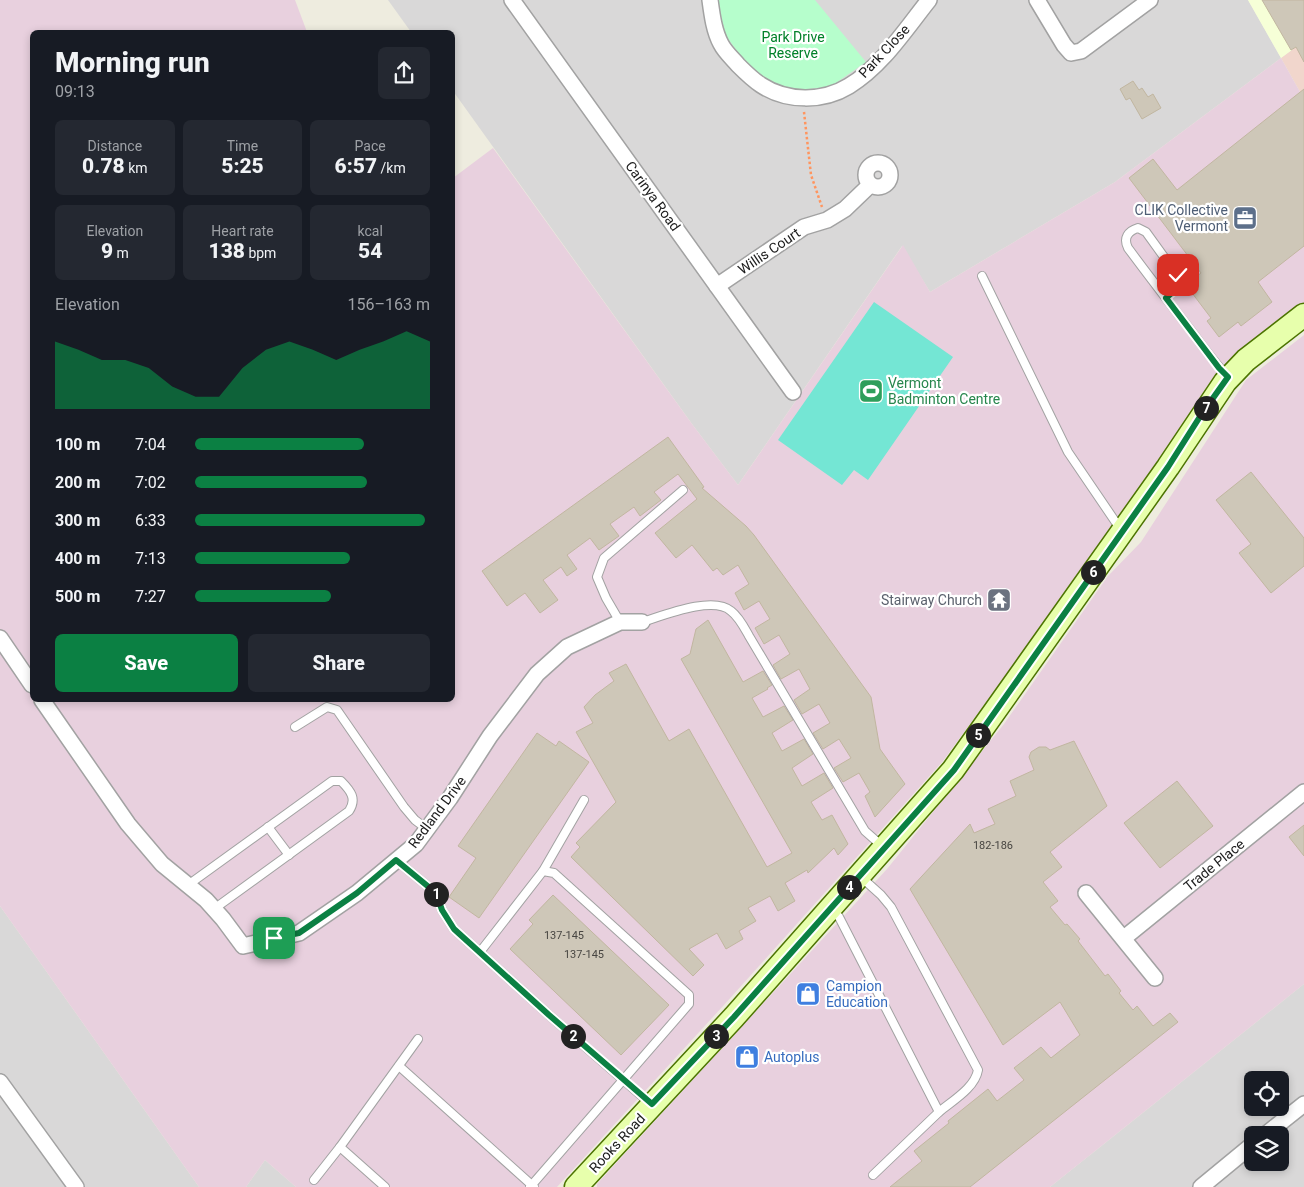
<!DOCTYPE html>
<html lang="en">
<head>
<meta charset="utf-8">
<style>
  body { margin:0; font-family:Roboto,sans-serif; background:#242831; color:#f1f3f6; height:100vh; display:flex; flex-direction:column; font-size:19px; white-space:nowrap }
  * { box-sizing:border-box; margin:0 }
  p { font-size:16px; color:#9ea1a6 }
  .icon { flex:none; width:28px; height:28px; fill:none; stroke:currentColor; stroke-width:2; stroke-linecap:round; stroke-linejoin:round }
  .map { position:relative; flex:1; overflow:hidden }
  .details { position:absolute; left:30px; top:30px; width:425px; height:672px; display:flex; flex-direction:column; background:#171b24; border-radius:8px; box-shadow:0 2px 8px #0003 }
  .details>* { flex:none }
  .tools { position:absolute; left:1244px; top:1071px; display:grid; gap:10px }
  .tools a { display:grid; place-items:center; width:45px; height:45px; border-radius:8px; background:#171b24; box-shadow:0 2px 8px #0003; font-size:25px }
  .pin { position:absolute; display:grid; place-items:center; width:42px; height:42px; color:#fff; margin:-21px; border-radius:10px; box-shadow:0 2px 8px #0006 }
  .km { position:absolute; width:25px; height:25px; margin:-12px; border-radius:50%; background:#222; color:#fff; font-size:14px; line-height:25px; text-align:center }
  .round { display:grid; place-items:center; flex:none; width:52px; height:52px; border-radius:8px; background:#242831 }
  .headline { display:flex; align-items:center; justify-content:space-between; height:85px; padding:0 25px }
  h1 { font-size:28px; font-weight:800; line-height:38px }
  .stats { display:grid; grid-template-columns:repeat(3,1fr); gap:8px; height:85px; padding:5px 25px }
  .stats div { display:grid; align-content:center; border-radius:8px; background:#242831; text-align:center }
  .stats b { font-size:21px; font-weight:800 }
  .stats small { font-size:14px; font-weight:400 }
  .stats p { font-size:14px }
  .chart { height:140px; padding:10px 25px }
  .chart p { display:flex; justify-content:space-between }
  .chart svg { width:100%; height:90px; margin-top:5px; fill:#0b8043; opacity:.7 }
  .primary-button { display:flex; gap:10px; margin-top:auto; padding:10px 25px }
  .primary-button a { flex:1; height:58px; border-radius:8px; background:#0b8043; color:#fff; font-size:20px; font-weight:800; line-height:58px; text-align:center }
  .primary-button a+a { background:#242831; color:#f1f3f6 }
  ul { padding:0 25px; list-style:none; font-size:16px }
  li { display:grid; grid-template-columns:80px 60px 1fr; align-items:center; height:38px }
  li i { height:12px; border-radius:6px; background:#0b8043 }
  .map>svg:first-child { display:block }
</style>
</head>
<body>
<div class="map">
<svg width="1304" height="1187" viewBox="0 0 1304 1187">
  <rect width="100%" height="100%" fill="#eeecdf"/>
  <g fill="#d9d8d8" fill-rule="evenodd">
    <polygon points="388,0 1248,0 1281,58 1115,182 930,292 902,246 738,485 692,424 453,91 452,32 411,32"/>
    <polygon points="0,906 199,1187 0,1187"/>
    <path d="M 1304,984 L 1304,1187 L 1050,1187 ZM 1252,1080 L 1280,1080 L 1280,1108 L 1252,1108 ZM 1252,1135 L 1280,1135 L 1280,1162 L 1252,1162 Z"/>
    <polygon points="265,1160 296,1187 246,1187"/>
  </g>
  <polygon fill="#f1d6cc" points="1304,41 1304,99 1281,58"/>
  <g fill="#e8d0de">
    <polygon points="0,0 295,0 307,32 32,32 32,700 452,700 453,178 493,148 692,424 738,485 903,245 930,292 1115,182 1281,58 1304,99 1304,304 1224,375 943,761 724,1005 557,1187 296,1187 265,1160 246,1187 199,1187 0,906"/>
    <polygon points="1304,335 1304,984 1050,1187 597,1187 597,1184 887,869 1004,724 1108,576 1141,542 1246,380"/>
  </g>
  <polygon fill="#f6ffd7" points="1248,0 1304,0 1304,41 1281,58"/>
  <polygon fill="#b6fecc" points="717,0 815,0 866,62 830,87 786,91 756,77 726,36"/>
  <polygon fill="#74e6d4" points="874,302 953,357 868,480 854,470 842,485 778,440"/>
  <g fill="#cec7b8" stroke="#c1b6a0">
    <polygon points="1262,0 1304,0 1304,62 1296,47 1291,50"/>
    <polygon points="1133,81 1139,90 1142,88 1148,97 1153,94 1161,108 1142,119 1130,98 1126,100 1120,89"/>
    <polygon points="1304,89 1304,246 1258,282 1272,302 1241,326 1238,322 1219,337 1207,321 1211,318 1186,285 1201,273 1129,178 1153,159 1177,190"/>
    <polygon points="668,437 704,487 702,488 746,526 754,535 871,697 880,749 905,784 875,817 865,796 870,792 859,773 843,782 834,768 851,758 839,739 823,749 813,733 830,723 819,704 802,714 794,700 810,689 799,669 781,679 773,665 790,654 779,635 764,644 755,628 770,619 759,601 744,610 735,593 749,584 738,565 723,575 717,568 713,571 692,545 676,558 655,533 697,499 678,474 654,492 661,500 640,516 634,507 610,524 619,536 599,550 590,538 567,555 577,569 567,576 561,567 543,580 558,600 540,613 525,593 507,606 482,571"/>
    <polygon points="1251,472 1304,538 1304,566 1271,593 1239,553 1251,544 1216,500"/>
    <polygon points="708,620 743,682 763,671 772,685 767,688 768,689 752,698 763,717 784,706 793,720 772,733 782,751 804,739 813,754 792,768 802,786 824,773 833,788 811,802 822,820 832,815 848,844 838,855 834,848 808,873 807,870 785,883 795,901 778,911 770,896 748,908 756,921 739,931 743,939 726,949 717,933 689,949 704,965 693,976 571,857 580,847 576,843 616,802 576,732 593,723 584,707 595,695 614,681 609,673 626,664 669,741 689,729 767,867 792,853 681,659 690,654 696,629"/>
    <polygon points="537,733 556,746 559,741 589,762 479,918 449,897 476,858 458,846"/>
    <polygon points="1074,741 1107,806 1050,852 1062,867 1043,882 1058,901 1050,907 1065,925 1067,924 1080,939 1078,941 1105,976 1108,974 1121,991 1119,993 1133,1010 1137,1006 1153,1026 1170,1013 1178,1022 970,1187 890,1187 922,1161 914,1151 949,1123 948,1121 988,1089 997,1101 1024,1080 1014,1068 1041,1047 1051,1058 1080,1035 1060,1002 1003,1045 910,889 970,824 974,833 995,824 988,809 1016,796 1010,781 1034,770 1029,757 1031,752 1039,747 1046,747 1050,750"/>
    <polygon points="1177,781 1213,826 1160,868 1124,823"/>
    <polygon points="1304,825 1304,856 1289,837"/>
    <polygon points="553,895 669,1005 621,1055 510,949 533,924 529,920"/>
  </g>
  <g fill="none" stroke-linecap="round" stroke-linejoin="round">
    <defs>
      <g id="lane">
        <polyline points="982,276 1068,452 1121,530"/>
        <path d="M 1166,298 C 1174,291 1182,286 1177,275 L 1146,232 L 1138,228 C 1128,231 1123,238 1128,248 C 1148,275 1168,301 1189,328 C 1201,344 1213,361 1227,376"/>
        <polyline points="620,622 606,598 597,577 604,558 683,490"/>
        <path d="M 642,622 C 662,616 713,595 731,611 C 739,617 744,627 749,636 L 865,831 L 882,846"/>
        <polyline points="295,727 327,707 337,710 404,807 415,820 427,829"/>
        <polyline points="268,827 289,855"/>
        <polyline points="396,860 436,893 442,910 454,929 549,1015 651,1104"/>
        <polyline points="543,871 584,800"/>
        <path d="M 188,885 L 332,781 L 341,781 C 351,791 357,799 349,811 L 214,909"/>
        <path d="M 832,909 L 839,917 L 939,1112 C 952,1101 975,1088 978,1070 L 891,907 L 881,895 L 861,877"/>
        <polyline points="480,952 543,871 554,873 689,995 689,1004 530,1187"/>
        <polyline points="399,1066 534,1187"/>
        <polyline points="873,1175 939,1112"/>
        <polyline points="314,1180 340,1147"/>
        <polyline points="385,1187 340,1147 418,1039"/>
      </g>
      <g id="street">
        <polyline points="512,0 793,392"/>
        <path d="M 710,0 C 712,15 714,31 721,44 C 725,52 733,59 738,65 C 745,72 753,80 761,85 C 787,102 823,102 849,86 C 882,66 905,30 929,0"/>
        <polyline points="1037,0 1064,45 1071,53 1081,51 1150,0"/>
        <circle cx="878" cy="175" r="12"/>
        <polyline points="717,286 804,227 827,220 845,209 870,185"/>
        <polyline points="0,638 32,685"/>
        <polyline points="42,700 128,824 162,864 206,900 223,919 243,946 299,933 357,893 416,844 450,798 490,736 537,674 567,647 620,622 642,622"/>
        <polyline points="1086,893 1155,978"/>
        <polyline points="1124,938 1304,792"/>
        <polyline points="0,1082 76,1187"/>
        <polyline points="1265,1135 1304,1104"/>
        <polyline points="1201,1187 1252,1145"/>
      </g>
      <polyline id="secondary" points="576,1187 734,1017 953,770 1168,467 1225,382 1246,360 1304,315"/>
    </defs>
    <use href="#lane" stroke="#a2a2a2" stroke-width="10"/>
    <use href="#street" stroke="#a2a2a2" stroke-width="18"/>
    <use href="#secondary" stroke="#4c7400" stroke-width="25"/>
    <polyline stroke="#ff955f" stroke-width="2.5" stroke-dasharray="2.5 2.5" stroke-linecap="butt" points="804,112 811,175 822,207"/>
    <use href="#lane" stroke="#fff" stroke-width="8"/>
    <use href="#street" stroke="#fff" stroke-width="15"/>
    <use href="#secondary" stroke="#e7ffac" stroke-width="22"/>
  </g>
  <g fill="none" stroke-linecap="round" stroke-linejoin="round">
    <defs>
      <path id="route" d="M 274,938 L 299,933 L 357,893 L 396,860 L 436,893 L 442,910 L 454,929 L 549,1015 L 652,1104 L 734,1017 L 954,770 L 1168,467 L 1201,415 L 1228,377 L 1219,368 L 1166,298 C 1174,291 1182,286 1178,275"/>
    </defs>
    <use href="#route" stroke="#fff" stroke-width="10"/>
    <use href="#route" stroke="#0b8043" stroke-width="6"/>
  </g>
  <defs>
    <symbol id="office-square" viewBox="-11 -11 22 22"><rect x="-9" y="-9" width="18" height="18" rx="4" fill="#5c6f8a" stroke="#fff"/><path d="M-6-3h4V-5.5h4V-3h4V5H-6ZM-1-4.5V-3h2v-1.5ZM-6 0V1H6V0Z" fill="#fff"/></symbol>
    <symbol id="stadium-square" viewBox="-11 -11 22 22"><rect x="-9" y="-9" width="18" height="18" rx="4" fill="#2e9e5b" stroke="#fff"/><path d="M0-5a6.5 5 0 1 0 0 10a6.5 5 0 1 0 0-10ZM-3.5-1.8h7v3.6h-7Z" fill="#fff"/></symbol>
    <symbol id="temple-square" viewBox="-11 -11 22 22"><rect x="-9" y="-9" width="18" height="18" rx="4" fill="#6b7280" stroke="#fff"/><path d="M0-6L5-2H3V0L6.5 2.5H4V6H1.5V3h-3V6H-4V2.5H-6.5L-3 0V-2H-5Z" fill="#fff"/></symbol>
    <symbol id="shop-square" viewBox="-11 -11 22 22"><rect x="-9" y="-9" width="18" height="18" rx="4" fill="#3f7fe0" stroke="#fff"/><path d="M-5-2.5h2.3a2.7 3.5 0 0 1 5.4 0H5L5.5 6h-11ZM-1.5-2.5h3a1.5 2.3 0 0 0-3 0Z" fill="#fff"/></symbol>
  </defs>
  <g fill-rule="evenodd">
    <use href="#office-square" x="1231" y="204" width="28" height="28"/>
    <use href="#stadium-square" x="857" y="377" width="28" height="28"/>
    <use href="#temple-square" x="985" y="586" width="28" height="28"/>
    <use href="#shop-square" x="794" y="980" width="28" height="28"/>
    <use href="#shop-square" x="733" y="1043" width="28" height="28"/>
  </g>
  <g text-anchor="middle" stroke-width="4.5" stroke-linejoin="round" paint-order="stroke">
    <g font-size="11" fill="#484642">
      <text x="993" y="849">182-186</text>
      <text x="564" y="939">137-145</text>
      <text x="584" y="958">137-145</text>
    </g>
    <g font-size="14" fill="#018129" stroke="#fff">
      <text x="793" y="42">Park Drive<tspan x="793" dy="16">Reserve</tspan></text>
    </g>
    <g font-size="14" fill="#1b1b1b" stroke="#fff">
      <text transform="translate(884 51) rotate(-47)" y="5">Park Close</text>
      <text transform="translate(653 196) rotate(54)" y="5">Carinya Road</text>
      <text transform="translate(769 251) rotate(-34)" y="5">Willis Court</text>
      <text transform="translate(437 812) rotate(-53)" y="5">Redland Drive</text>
      <text transform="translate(1214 865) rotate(-39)" y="5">Trade Place</text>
      <text transform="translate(617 1143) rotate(-47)" y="5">Rooks Road</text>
    </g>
    <g font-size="14" fill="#4e5e75" stroke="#fff" text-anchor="end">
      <text x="1228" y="215">CLIK Collective<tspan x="1228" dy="16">Vermont</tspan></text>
    </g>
    <g font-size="14" fill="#27864d" stroke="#fff" text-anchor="start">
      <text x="888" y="388">Vermont<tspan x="888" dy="16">Badminton Centre</tspan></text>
    </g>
    <g font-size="14" fill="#5b616d" stroke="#fff" text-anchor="end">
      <text x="982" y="605">Stairway Church</text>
    </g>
    <g font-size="14" fill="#366cbe" stroke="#fff" text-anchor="start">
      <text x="826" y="991">Campion<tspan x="826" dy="16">Education</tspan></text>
      <text x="764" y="1062">Autoplus</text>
    </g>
  </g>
</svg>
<div class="tools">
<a><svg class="icon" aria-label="locate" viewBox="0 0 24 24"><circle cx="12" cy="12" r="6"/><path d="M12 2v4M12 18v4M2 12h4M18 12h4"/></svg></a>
<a><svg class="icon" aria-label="layers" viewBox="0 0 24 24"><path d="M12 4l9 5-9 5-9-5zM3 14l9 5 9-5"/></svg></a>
</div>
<div class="pin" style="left:274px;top:938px;background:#1e9e55"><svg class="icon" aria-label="arrive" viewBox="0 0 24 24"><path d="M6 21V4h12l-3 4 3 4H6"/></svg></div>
<div class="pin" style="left:1178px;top:275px;background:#d93025"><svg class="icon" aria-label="check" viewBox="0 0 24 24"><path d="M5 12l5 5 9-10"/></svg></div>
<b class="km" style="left:436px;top:894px">1</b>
<b class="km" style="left:573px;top:1036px">2</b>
<b class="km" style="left:716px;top:1036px">3</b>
<b class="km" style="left:849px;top:887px">4</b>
<b class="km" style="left:978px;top:735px">5</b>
<b class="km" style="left:1093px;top:572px">6</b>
<b class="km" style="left:1206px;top:408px">7</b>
<section class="details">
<div class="headline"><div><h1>Morning run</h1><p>09:13</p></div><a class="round"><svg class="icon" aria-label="share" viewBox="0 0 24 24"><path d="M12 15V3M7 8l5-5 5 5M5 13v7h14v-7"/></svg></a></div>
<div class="stats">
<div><p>Distance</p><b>0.78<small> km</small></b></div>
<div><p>Time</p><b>5:25</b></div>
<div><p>Pace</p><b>6:57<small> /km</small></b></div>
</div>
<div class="stats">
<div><p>Elevation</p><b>9<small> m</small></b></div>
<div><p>Heart rate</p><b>138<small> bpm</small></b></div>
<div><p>kcal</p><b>54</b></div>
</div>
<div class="chart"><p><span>Elevation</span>156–163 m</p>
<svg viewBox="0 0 160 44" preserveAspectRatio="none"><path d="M0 44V11L10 15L20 20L30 20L40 24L50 33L60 38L70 38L80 24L90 15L100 11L110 15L120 20L130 15L140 11L150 6L160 11V44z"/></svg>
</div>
<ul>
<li><b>100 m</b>7:04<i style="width:72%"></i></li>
<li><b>200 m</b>7:02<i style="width:73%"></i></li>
<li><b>300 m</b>6:33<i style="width:98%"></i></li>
<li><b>400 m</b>7:13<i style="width:66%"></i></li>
<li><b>500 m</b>7:27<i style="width:58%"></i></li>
</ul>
<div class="primary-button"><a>Save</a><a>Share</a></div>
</section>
</div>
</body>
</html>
